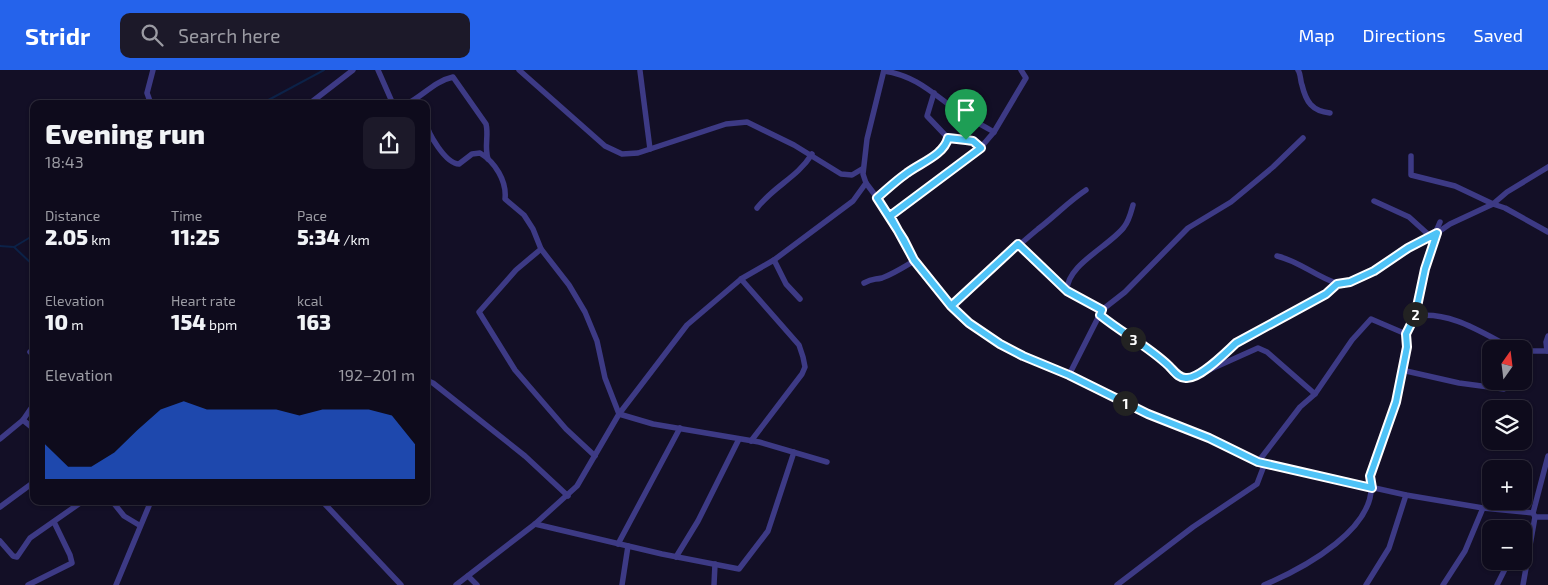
<!DOCTYPE html>
<html lang="en">
<head>
<meta charset="utf-8">
<style>
  body { margin:0; font-family:"Exo 2",sans-serif; background:#1c1929; color:#f1f3f6; height:100vh; display:flex; flex-direction:column; font-size:19px; white-space:nowrap }
  * { box-sizing:border-box; margin:0 }
  p { font-size:16px; color:#9b9ba3 }
  .icon { flex:none; width:28px; height:28px; fill:none; stroke:currentColor; stroke-width:2; stroke-linecap:round; stroke-linejoin:round }
  .map { position:relative; flex:1; overflow:hidden }
  .panel { position:absolute; left:30px; top:30px; width:400px; height:405px; display:flex; flex-direction:column; background:#0e0b1c; border-radius:10px; box-shadow:0 1px 4px #0004,0 0 0 1px #2e2b3b }
  .panel>* { flex:none }
  .needle { width:32px; rotate:14deg }
  .controls { position:absolute; left:1482px; top:270px; display:grid; gap:10px }
  .controls a { display:grid; place-items:center; width:50px; height:50px; border-radius:10px; background:#0e0b1c; box-shadow:0 1px 4px #0004,0 0 0 1px #2e2b3b; font-size:25px }
  .pin { position:absolute; display:grid; place-items:center; width:42px; height:42px; color:#fff; margin:-51px -21px; border-radius:50% 50% 50% 0; rotate:-45deg; box-shadow:0 0 5px #0007 }
  .pin .icon { rotate:45deg }
  .km { position:absolute; width:25px; height:25px; margin:-12px; border-radius:50%; background:#222; color:#fff; font-size:14px; line-height:25px; text-align:center }
  .round { display:grid; place-items:center; flex:none; width:52px; height:52px; border-radius:10px; background:#1c1929 }
  .overview { display:flex; align-items:center; justify-content:space-between; height:85px; padding:0 15px }
  h1 { font-size:28px; font-weight:800; line-height:38px }
  .figures { display:grid; grid-template-columns:repeat(3,1fr); gap:8px; height:85px; padding:5px 15px }
  .figures div { display:grid; align-content:center }
  .figures b { font-size:21px; font-weight:800 }
  .figures small { font-size:14px; font-weight:400 }
  .figures p { font-size:14px }
  .chart { height:140px; padding:10px 15px }
  .chart p { display:flex; justify-content:space-between }
  .chart svg { width:100%; height:90px; margin-top:5px; fill:#2563eb; opacity:.7 }
  header { display:flex; align-items:center; gap:30px; box-sizing:border-box; height:70px; padding:0 25px; background:#2563eb; color:#fff }
  header strong { font-size:24px }
  nav { display:flex; gap:28px; margin-inline-start:auto; font-size:18px }
  .search { width:350px; height:45px; background:#1c1929; display:flex; align-items:center; gap:12px; box-sizing:border-box; padding:0 18px; border-radius:10px; color:#9b9ba3; font-size:19px }
  .map>svg:first-child { display:block }
</style>
</head>
<body>
<header>
<strong>Stridr</strong>
<div class="search"><svg class="icon" aria-label="search" viewBox="0 0 24 24"><circle cx="10" cy="10" r="6"/><path d="M15 15l6 6"/></svg>Search here</div>
<nav><a>Map</a><a>Directions</a><a>Saved</a></nav>
</header>
<div class="map">
<svg width="1548" height="515" viewBox="0 0 1548 515">
  <rect width="100%" height="100%" fill="#130f26"/>
  <g fill="none" stroke-linecap="round" stroke-linejoin="round">
    <g stroke="#0c2248" stroke-width="2">
      <polyline points="261,34 324,0"/>
      <polyline points="0,176 14,177 34,165"/>
      <polyline points="14,177 34,196"/>
    </g>
    <g stroke="#3d3a85" stroke-width="5.5">
      <polyline points="378,0 393,34"/>
      <polyline points="519,0 605,76 622,84 638,83 726,54 747,52 794,75 841,104 852,105 862,99"/>
      <polyline points="884,0 867,69 863,104 866,113 887,141 905,170 914,191 951,236 969,253 1023,286 1069,305 1148,344 1209,368 1258,392 1406,425 1483,438 1533,443 1535,447 1548,447"/>
      <path d="M 1298,0 C 1301,4 1300,10 1302,15 C 1306,32 1312,41 1330,43"/>
      <polyline points="640,1 650,79"/>
      <path d="M 884,1 C 917,6 933,24 959,42 C 970,49 982,55 994,62"/>
      <polyline points="151,34 147,23 153,0"/>
      <polyline points="309,34 353,0"/>
      <path d="M 407,34 C 424,25 435,11 453,7 L 486,54 C 489,66 484,76 488,89"/>
      <path d="M 426,51 C 427,63 446,94 459,94 L 472,84 L 480,83 C 495,92 507,111 505,129 L 524,145 L 533,159 L 541,179 L 569,215 L 585,242 L 597,271 L 605,308 L 619,344 L 653,354 L 759,372 L 827,392"/>
      <polyline points="948,68 973,71 981,78"/>
      <polyline points="1548,97 1507,122 1493,134 1505,138 1548,162"/>
      <path d="M 877,127 C 887,119 897,110 907,102 C 920,93 944,85 948,68 L 927,46 L 934,23"/>
      <path d="M 757,138 C 775,115 797,108 812,84"/>
      <polyline points="890,146 937,109 976,83 994,62 1026,8 1021,0"/>
      <polyline points="1435,164 1440,152"/>
      <polyline points="1018,174 1067,221"/>
      <polyline points="541,179 516,200 479,242 515,300 566,359 595,386"/>
      <path d="M 1277,186 C 1299,191 1315,206 1336,213 C 1351,219 1413,175 1430,166 L 1409,147 L 1374,131"/>
      <polyline points="774,190 786,214 800,229"/>
      <polyline points="741,209 799,275 803,287 805,297 802,304 751,371"/>
      <path d="M 864,213 C 873,208 874,210 882,208 C 893,204 904,197 914,191"/>
      <path d="M 951,236 C 980,210 1008,184 1038,159 C 1055,146 1068,132 1086,120"/>
      <polyline points="1102,240 1125,222 1188,158 1231,132 1273,97 1303,68"/>
      <polyline points="1100,245 1160,288 1180,307 1191,308 1258,278 1267,282 1315,324 1352,270 1371,249 1406,264"/>
      <path d="M 1415,246 C 1452,241 1482,263 1514,279"/>
      <polyline points="1524,281 1548,281"/>
      <polyline points="1547,281 1546,272 1548,266"/>
      <polyline points="30,282 34,285"/>
      <polyline points="1403,295 1406,301 1459,313 1504,319"/>
      <polyline points="1210,297 1223,283 1236,273 1326,224 1337,214"/>
      <path d="M 1069,305 L 1102,240 L 1067,221 C 1066,195 1110,176 1124,157 C 1129,151 1131,142 1133,135"/>
      <polyline points="426,310 433,313 525,386 568,426"/>
      <polyline points="23,350 34,359"/>
      <polyline points="0,369 23,350 34,334"/>
      <polyline points="1258,392 1300,337 1315,324"/>
      <polyline points="112,431 124,446 139,455"/>
      <polyline points="322,431 401,515"/>
      <polyline points="0,437 34,412"/>
      <polyline points="1533,443 1548,386"/>
      <polyline points="535,454 662,484 739,499 768,461 794,382"/>
      <polyline points="0,471 13,486 17,487 30,468 83,431"/>
      <polyline points="618,474 680,358"/>
      <polyline points="676,487 698,451 739,369"/>
      <polyline points="468,506 477,515"/>
      <polyline points="28,515 72,493 70,485 54,452"/>
      <polyline points="116,515 151,431"/>
      <polyline points="456,515 535,454 577,416 619,344 687,255 741,209 774,190 853,131 866,113"/>
      <polyline points="622,515 628,476"/>
      <polyline points="714,515 715,494"/>
      <polyline points="1117,515 1193,457 1257,414 1265,393"/>
      <path d="M 1264,515 C 1302,499 1382,457 1370,407 L 1395,332 L 1407,277 L 1406,264 L 1415,246 L 1425,199 L 1437,163 L 1450,154 L 1493,134 L 1455,116 L 1411,105 L 1411,86"/>
      <polyline points="1366,515 1389,478 1406,425"/>
      <polyline points="1443,515 1465,481 1483,438"/>
      <polyline points="1497,515 1506,497 1514,491"/>
      <polyline points="1523,515 1535,447"/>
    </g>
  </g>
  <g fill="none" stroke-linecap="round" stroke-linejoin="round">
    <defs>
      <path id="route" d="M 966,70 L 948,68 C 944,85 920,93 907,103 C 897,110 887,119 877,128 L 904,170 L 914,190 L 951,236 L 969,253 L 1000,274 L 1023,286 L 1069,305 L 1148,344 L 1209,368 L 1258,392 L 1372,418 L 1370,406 L 1396,332 L 1407,277 L 1406,264 L 1415,246 L 1425,199 L 1437,163 L 1408,178 L 1374,201 L 1350,212 L 1337,214 L 1326,224 L 1236,273 C 1225,283 1201,308 1187,308 C 1179,309 1174,301 1169,296 C 1148,276 1122,263 1100,245 L 1102,240 L 1067,221 L 1018,174 L 951,236 L 914,190 L 890,146 L 981,78 L 973,71 L 966,70"/>
    </defs>
    <use href="#route" stroke="#fff" stroke-width="10"/>
    <use href="#route" stroke="#4fc3f7" stroke-width="6"/>
  </g>
</svg>
<div class="controls">
<a><svg class="needle" viewBox="-14 -14 28 28"><path d="M0-13l5 13h-10z" fill="#e53935"/><path d="M0 13l5-13h-10z" fill="#9b9ba3"/></svg></a>
<a><svg class="icon" aria-label="layers" viewBox="0 0 24 24"><path d="M12 4l9 5-9 5-9-5zM3 14l9 5 9-5"/></svg></a>
<a>+</a>
<a>−</a>
</div>
<div class="pin" style="left:966px;top:70px;background:#1e9e55"><svg class="icon" aria-label="arrive" viewBox="0 0 24 24"><path d="M6 21V4h12l-3 4 3 4H6"/></svg></div>
<b class="km" style="left:1125px;top:333px">1</b>
<b class="km" style="left:1415px;top:244px">2</b>
<b class="km" style="left:1133px;top:269px">3</b>
<section class="panel">
<div class="overview"><div><h1>Evening run</h1><p>18:43</p></div><a class="round"><svg class="icon" aria-label="share" viewBox="0 0 24 24"><path d="M12 15V3M7 8l5-5 5 5M5 13v7h14v-7"/></svg></a></div>
<div class="figures">
<div><p>Distance</p><b>2.05<small> km</small></b></div>
<div><p>Time</p><b>11:25</b></div>
<div><p>Pace</p><b>5:34<small> /km</small></b></div>
</div>
<div class="figures">
<div><p>Elevation</p><b>10<small> m</small></b></div>
<div><p>Heart rate</p><b>154<small> bpm</small></b></div>
<div><p>kcal</p><b>163</b></div>
</div>
<div class="chart"><p><span>Elevation</span>192–201 m</p>
<svg viewBox="0 0 160 44" preserveAspectRatio="none"><path d="M0 44V27L10 38L20 38L30 31L40 20L50 10L60 6L70 10L80 10L90 10L100 10L110 13L120 10L130 10L140 10L150 13L160 27V44z"/></svg>
</div>
</section>
</div>
</body>
</html>
